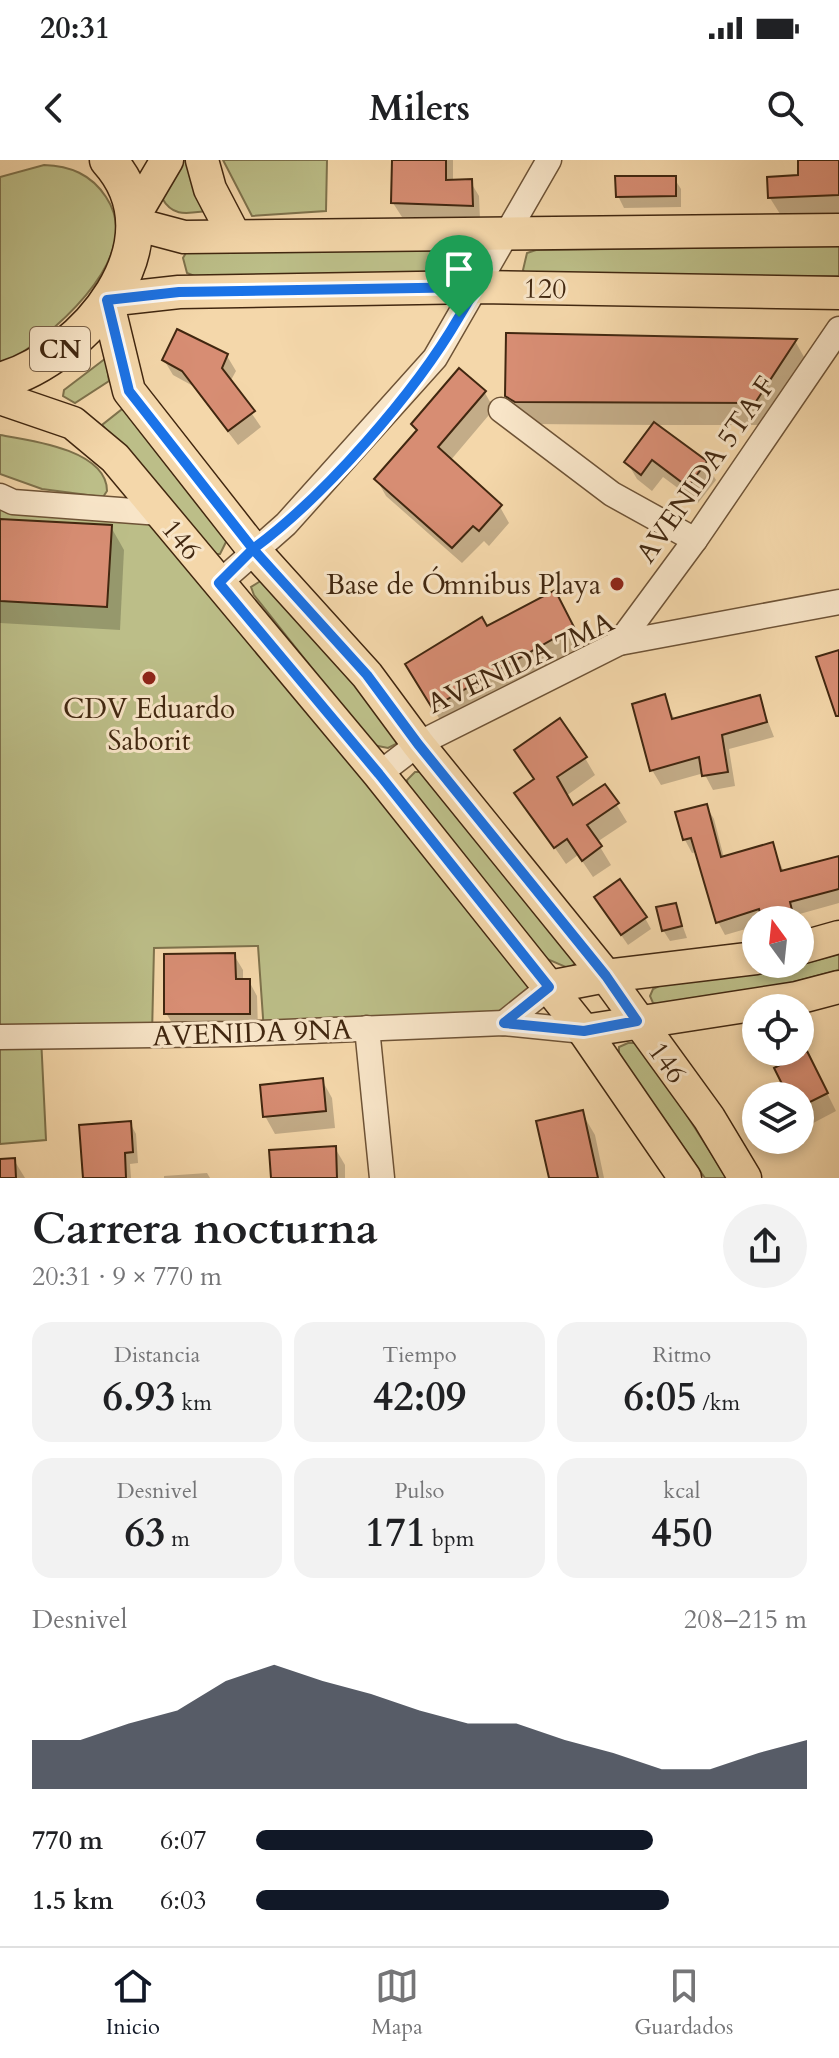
<!DOCTYPE html>
<html lang="es">
<head>
<meta charset="utf-8">
<style>
  body { margin:0; font-family:Cardo,serif; background:#f2f2f2; color:#202124; height:100vh; display:flex; flex-direction:column; font-size:30px; white-space:nowrap }
  * { box-sizing:border-box; margin:0 }
  p { font-size:26px; color:#757577 }
  .icon { flex:none; width:44px; height:44px; fill:none; stroke:currentColor; stroke-width:2; stroke-linecap:round; stroke-linejoin:round }
  .map { position:relative; height:1018px; overflow:hidden }
  .details { display:flex; flex-direction:column; background:#fff; flex:1 }
  .details>* { flex:none }
  .needle { width:52px; rotate:345deg }
  .fabs { position:absolute; left:742px; top:746px; display:grid; gap:16px }
  .fabs a { display:grid; place-items:center; width:72px; height:72px; border-radius:50%; background:#fff; box-shadow:0 4px 12px #0003; font-size:40px }
  .pin { position:absolute; display:grid; place-items:center; width:68px; height:68px; color:#fff; margin:-82px -34px; border-radius:50% 50% 50% 0; rotate:-45deg; box-shadow:0 0 8px #0007 }
  .pin .icon { rotate:45deg }
  .round { display:grid; place-items:center; flex:none; width:84px; height:84px; border-radius:42px; background:#f2f2f2 }
  .summary { display:flex; align-items:center; justify-content:space-between; height:136px; padding:0 32px }
  h1 { font-size:44px; font-weight:600; line-height:60px }
  .figures { display:grid; grid-template-columns:repeat(3,1fr); gap:12px; height:136px; padding:8px 32px }
  .figures div { display:grid; align-content:center; border-radius:20px; background:#f2f2f2; text-align:center }
  .figures b { font-size:40px; font-weight:600 }
  .figures small { font-size:22px; font-weight:400 }
  .figures p { font-size:22px }
  .chart { height:224px; padding:16px 32px }
  .chart p { display:flex; justify-content:space-between }
  .chart svg { width:100%; height:144px; margin-top:8px; fill:#111827; opacity:.7 }
  ul { padding:0 32px; list-style:none; font-size:26px }
  li { display:grid; grid-template-columns:128px 96px 1fr; align-items:center; height:60px }
  li i { height:20px; border-radius:10px; background:#111827 }
  .status { display:flex; justify-content:space-between; align-items:center; height:56px; padding:0 40px; background:#fff; direction:ltr }
  .status svg { height:22px; fill:currentColor }
  header { display:flex; justify-content:space-between; align-items:center; height:104px; padding:0 32px; background:#fff; font-size:36px; font-weight:600 }
  .tabs { display:flex; justify-content:space-around; align-items:center; height:112px; border-top:2px solid #e0e0e0; background:#fff; font-size:22px; color:#757577 }
  .tabs a { display:grid; justify-items:center; gap:4px }
  .tabs .current { color:#111827 }
  .map>svg:first-child { display:block }
</style>
</head>
<body>
<div class="status"><b>20:31</b><svg viewBox="0 0 49 12"><path d="M0 12V9h3v3zM5 12V6h3v6zM10 12V3h3v9zM15 12V0h3v12zM26 1h20v11H26zM47 4h2v5h-2z"/></svg></div>
<header><svg class="icon" aria-label="back" viewBox="0 0 24 24"><path d="M15 5l-7 7 7 7"/></svg>Milers<svg class="icon" aria-label="search" viewBox="0 0 24 24"><circle cx="10" cy="10" r="6"/><path d="M15 15l6 6"/></svg></header>
<div class="map">
<svg width="839" height="1018" viewBox="0 0 839 1018">
  <rect width="100%" height="100%" fill="#f4d7aa"/>
  <filter id="stains"><feTurbulence type="fractalNoise" baseFrequency=".0025" numOctaves="4"/><feColorMatrix values="0 0 0 0 .2 0 0 0 0 .09 0 0 0 0 .02 0 0 0 .5 -.17"/></filter>
  <radialGradient id="worn" r=".72"><stop offset=".6" stop-color="#630" stop-opacity="0"/><stop offset="1" stop-color="#630" stop-opacity=".3"/></radialGradient>
  <g fill="#bcbe88" stroke="#7e724c" stroke-width="2">
    <path d="M 182,0 L 193,0 L 208,51 C 188,53 173,58 162,38 Z"/>
    <polygon points="223,0 327,0 326,51 252,56"/>
    <path d="M 44,5 C 70,6 91,14 106,37 C 148,99 46,180 0,207 L 0,17 Z"/>
    <path d="M 457,86 L 465,91 C 467,104 464,110 453,118 L 197,117 L 187,113 L 183,98 L 187,91 Z"/>
    <polygon points="839,86 839,116 528,118 523,110 527,93 536,90"/>
    <polygon points="106,198 109,221 75,243 63,236 64,230"/>
    <polygon points="126,246 228,378 220,394 212,394 102,265"/>
    <path d="M 0,275 C 30,280 107,290 107,331 L 103,337 L 42,329 L 0,314 Z"/>
    <polygon points="0,336 160,353 549,827 504,863 264,872 258,786 154,788 152,875 41,877 46,980 0,984"/>
    <polygon points="270,415 396,579 396,584 388,588 373,585 254,435 251,427"/>
    <polygon points="415,612 427,612 572,792 575,804 568,808 547,799 408,628 407,620"/>
    <polygon points="839,794 839,810 775,827 661,845 653,843 650,836 653,829 663,824 788,808"/>
    <polygon points="628,883 638,883 645,890 727,1018 705,1018 619,895 619,887"/>
  </g>
  <g fill="#0003">
    <polygon points="394,0 453,0 453,22 470,21 479,36 480,60 402,57 393,43"/>
    <polygon points="800,0 839,0 839,54 780,54 770,38 769,19 800,17"/>
    <polygon points="674,18 681,29 681,47 624,48 618,36"/>
    <polygon points="795,181 808,204 768,265 655,265 705,302 716,320 698,343 663,317 652,331 637,319 627,302 655,265 530,264 521,259 507,235"/>
    <polygon points="227,196 236,211 230,222 261,267 238,285 193,226 173,215 164,200"/>
    <polygon points="459,211 485,233 494,249 450,301 500,347 509,363 489,386 484,381 462,403 386,336 377,320 418,273 413,265"/>
    <polygon points="0,361 111,367 124,390 120,470 0,463"/>
    <polygon points="564,450 583,485 443,565 407,504"/>
    <polygon points="664,537 675,560 759,538 774,577 729,589 735,626 713,630 704,613 661,625 652,610"/>
    <polygon points="585,598 595,615 566,636 573,648 605,626 627,662 597,682 611,705 593,717 578,695 566,704 517,633"/>
    <polygon points="706,646 714,659 724,698 772,685 784,712 839,696 839,743 796,755 797,760 756,760 756,766 725,775 718,762 697,692 692,693 685,680 678,654"/>
    <polygon points="675,745 687,778 670,781 663,770"/>
    <polygon points="603,749 645,758 651,769 628,785"/>
    <polygon points="234,795 243,810 243,821 249,821 257,836 258,869 175,868 166,853"/>
    <polygon points="816,911 836,951 800,970 800,936 775,936"/>
    <polygon points="322,920 332,938 335,968 275,974 265,956"/>
    <polygon points="582,953 595,975 604,1018 551,1018"/>
    <polygon points="130,963 136,974 138,1003 130,1004 131,1018 82,1018 81,966"/>
    <polygon points="335,988 345,1005 345,1018 273,1018"/>
    <polygon points="14,1000 25,1018 0,1018 0,1001"/>
    <polygon points="207,1013 210,1018 164,1018 164,1016"/>
  </g>
  <g fill="#d78d73" stroke="#412710" stroke-width="2">
    <polygon points="392,0 446,0 446,20 472,19 473,46 391,43"/>
    <polygon points="798,0 839,0 839,35 768,38 767,17 798,15"/>
    <polygon points="615,16 676,16 676,36 616,37"/>
    <polygon points="177,169 228,194 222,208 255,251 228,271 182,211 162,200"/>
    <polygon points="506,173 797,179 755,243 515,242 505,236"/>
    <polygon points="459,208 486,231 438,287 502,345 479,371 473,366 452,388 374,319 417,270 411,264"/>
    <polygon points="654,262 707,301 688,327 652,300 641,315 624,302"/>
    <polygon points="0,359 112,365 107,447 0,441"/>
    <polygon points="555,430 574,467 432,548 405,504 482,457 487,466"/>
    <polygon points="839,490 839,556 836,556 816,497"/>
    <polygon points="665,534 672,559 760,535 767,562 722,575 728,612 702,616 699,597 650,611 632,544"/>
    <polygon points="560,558 587,597 557,617 573,645 605,624 619,643 587,665 602,686 582,701 567,679 554,688 514,633 534,619 514,590"/>
    <polygon points="707,644 721,697 773,682 781,711 839,696 839,729 790,742 792,750 762,759 759,749 716,763 691,678 683,680 675,652"/>
    <polygon points="620,719 647,757 621,775 594,737"/>
    <polygon points="676,743 682,766 662,771 656,747"/>
    <polygon points="235,793 236,819 250,819 250,854 164,854 164,794"/>
    <polygon points="807,891 828,933 800,947 800,936 788,936 774,908"/>
    <polygon points="323,918 326,951 263,957 260,925"/>
    <polygon points="583,950 598,1018 549,1018 536,961"/>
    <polygon points="131,961 133,992 125,993 126,1018 83,1018 79,965"/>
    <polygon points="336,986 337,1018 271,1018 269,990"/>
    <polygon points="15,998 16,1018 0,1018 0,999"/>
  </g>
  <g fill="none" stroke-linecap="round" stroke-linejoin="round">
    <defs>
      <g id="minor">
        <polyline points="501,250 612,334 695,380"/>
        <polyline points="0,336 13,342 160,353"/>
        <polyline points="219,423 286,364 435,198 549,0"/>
        <polyline points="619,483 695,380 839,169"/>
        <polyline points="379,614 418,584 619,483 839,442"/>
        <polyline points="504,863 549,827"/>
        <polyline points="367,868 382,1018"/>
        <polyline points="0,877 233,874 504,863 584,871"/>
      </g>
      <g id="major">
        <polyline points="202,0 210,29 234,75"/>
        <polyline points="134,56 167,0"/>
        <polyline points="135,64 184,77 839,70"/>
        <polyline points="0,238 73,263 115,298 379,614 584,871 685,1018"/>
        <polyline points="800,788 839,777"/>
        <polyline points="549,827 606,816 756,798"/>
        <polyline points="584,871 797,838 839,827"/>
        <polyline points="745,1018 709,958 606,816 418,584 367,515 253,389 129,231 107,140 179,132 477,127 839,133"/>
      </g>
      <path id="highway" d="M 0,221 C 85,197 182,82 108,0"/>
    </defs>
    <use href="#minor" stroke="#6e5336" stroke-width="27"/>
    <use href="#major" stroke="#412710" stroke-width="35"/>
    <use href="#highway" stroke="#412710" stroke-width="39"/>
    <use href="#minor" stroke="#f8e5c8" stroke-width="24"/>
    <use href="#major" stroke="#f4d7aa" stroke-width="32"/>
    <use href="#highway" stroke="#f4d7aa" stroke-width="36"/>
  </g>
  <g fill="none" stroke-linecap="round" stroke-linejoin="round">
    <defs>
      <path id="route" d="M 459,157 L 477,127 L 179,132 L 107,140 L 129,231 L 253,389 L 219,423 L 379,614 L 549,827 L 504,863 L 584,871 L 637,861 L 606,816 L 418,584 L 367,515 L 253,389 C 324,337 415,233 459,157"/>
    </defs>
    <use href="#route" stroke="#fff" stroke-width="16"/>
    <use href="#route" stroke="#1a73e8" stroke-width="10"/>
  </g>
  <g fill="#8f2418" stroke="#f8e5c8" stroke-width="3">
    <circle cx="617" cy="424" r="8"/>
    <circle cx="149" cy="518" r="8"/>
  </g>
  <g text-anchor="middle" stroke-width="6" stroke-linejoin="round" paint-order="stroke">
    <rect fill="#f8e5c8" stroke="#786047" stroke-width="2" x="30" y="167" width="60" height="44" rx="6"/>
    <g font-size="26" font-weight="bold" fill="#412710">
      <text x="60" y="198">CN</text>
    </g>
    <g font-size="28" fill="#412710" stroke="#f8e5c8">
      <text transform="translate(545 128) rotate(1)" y="10">120</text>
      <text transform="translate(705 309) rotate(-55)" y="10">AVENIDA 5TA F</text>
      <text transform="translate(182 379) rotate(50)" y="10">146</text>
      <text transform="translate(520 502) rotate(-25)" y="10">AVENIDA 7MA</text>
      <text transform="translate(252 872) rotate(-2)" y="10">AVENIDA 9NA</text>
      <text transform="translate(668 902) rotate(54)" y="10">146</text>
    </g>
    <g font-size="28" fill="#412710" stroke="#f8e5c8" text-anchor="end">
      <text x="601" y="434">Base de Ómnibus Playa</text>
      <text x="149" y="558" text-anchor="middle">CDV Eduardo<tspan x="149" dy="32">Saborit</tspan></text>
    </g>
  </g>
  <rect width="100%" height="100%" filter="url(#stains)"/>
  <rect width="100%" height="100%" fill="url(#worn)"/>
</svg>
<div class="fabs">
<a><svg class="needle" viewBox="-14 -14 28 28"><path d="M0-13l5 13h-10z" fill="#e53935"/><path d="M0 13l5-13h-10z" fill="#757577"/></svg></a>
<a><svg class="icon" aria-label="locate" viewBox="0 0 24 24"><circle cx="12" cy="12" r="6"/><path d="M12 2v4M12 18v4M2 12h4M18 12h4"/></svg></a>
<a><svg class="icon" aria-label="layers" viewBox="0 0 24 24"><path d="M12 4l9 5-9 5-9-5zM3 14l9 5 9-5"/></svg></a>
</div>
<div class="pin" style="left:459px;top:157px;background:#1e9e55"><svg class="icon" aria-label="arrive" viewBox="0 0 24 24"><path d="M6 21V4h12l-3 4 3 4H6"/></svg></div>
</div>
<section class="details">
<div class="summary"><div><h1>Carrera nocturna</h1><p>20:31 · 9 × 770 m</p></div><a class="round"><svg class="icon" aria-label="share" viewBox="0 0 24 24"><path d="M12 15V3M7 8l5-5 5 5M5 13v7h14v-7"/></svg></a></div>
<div class="figures">
<div><p>Distancia</p><b>6.93<small> km</small></b></div>
<div><p>Tiempo</p><b>42:09</b></div>
<div><p>Ritmo</p><b>6:05<small> /km</small></b></div>
</div>
<div class="figures">
<div><p>Desnivel</p><b>63<small> m</small></b></div>
<div><p>Pulso</p><b>171<small> bpm</small></b></div>
<div><p>kcal</p><b>450</b></div>
</div>
<div class="chart"><p><span>Desnivel</span>208–215 m</p>
<svg viewBox="0 0 160 44" preserveAspectRatio="none"><path d="M0 44V29L10 29L20 24L30 20L40 11L50 6L60 11L70 15L80 20L90 24L100 24L110 29L120 33L130 38L140 38L150 33L160 29V44z"/></svg>
</div>
<ul>
<li><b>770 m</b>6:07<i style="width:72%"></i></li>
<li><b>1.5 km</b>6:03<i style="width:75%"></i></li>
</ul>
</section>
<nav class="tabs">
<a class="current"><svg class="icon" aria-label="home" viewBox="0 0 24 24"><path d="M3 11l9-7 9 7M6 9v11h12V9"/></svg>Inicio</a>
<a><svg class="icon" aria-label="map" viewBox="0 0 24 24"><path d="M3 6l6-2 6 2 6-2v14l-6 2-6-2-6 2zM9 4v14M15 6v14"/></svg>Mapa</a>
<a><svg class="icon" aria-label="saved" viewBox="0 0 24 24"><path d="M7 4h10v16l-5-4-5 4z"/></svg>Guardados</a>
</nav>
</body>
</html>
